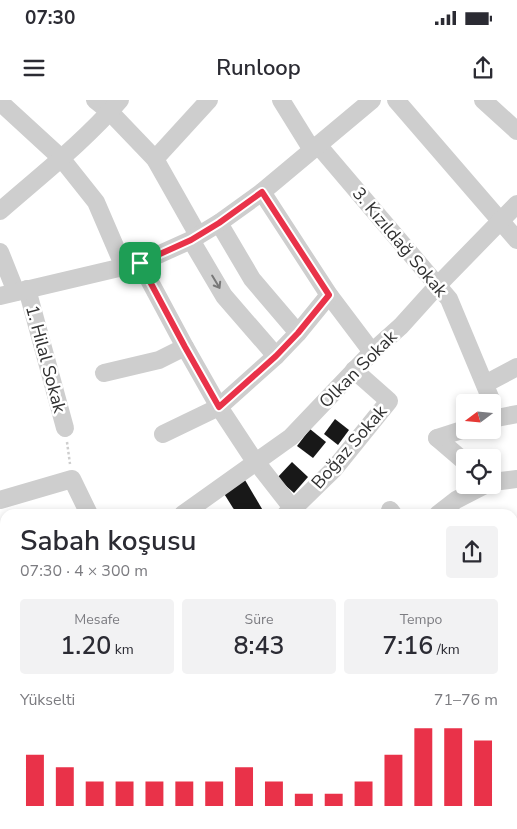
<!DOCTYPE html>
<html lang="tr">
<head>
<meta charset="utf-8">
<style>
  body { margin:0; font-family:"Nunito Sans",sans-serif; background:#f2f2f3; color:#2b2b33; height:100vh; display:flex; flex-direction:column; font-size:19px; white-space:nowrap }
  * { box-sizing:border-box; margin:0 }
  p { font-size:16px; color:#7c7c81 }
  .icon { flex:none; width:28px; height:28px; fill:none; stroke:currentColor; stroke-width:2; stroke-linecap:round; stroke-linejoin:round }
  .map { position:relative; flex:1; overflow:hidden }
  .panel { position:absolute; left:0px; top:409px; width:518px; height:321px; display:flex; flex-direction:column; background:#fff; border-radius:15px 15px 0 0; box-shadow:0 2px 8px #0003 }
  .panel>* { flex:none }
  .needle { width:32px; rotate:254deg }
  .buttons { position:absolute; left:456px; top:294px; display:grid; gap:10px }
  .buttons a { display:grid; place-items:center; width:45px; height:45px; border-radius:5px; background:#fff; box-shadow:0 2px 8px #0003; font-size:25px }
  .pin { position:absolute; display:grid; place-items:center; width:42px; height:42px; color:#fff; margin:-21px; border-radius:10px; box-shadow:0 2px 8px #0006 }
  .round { display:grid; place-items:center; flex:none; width:52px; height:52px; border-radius:5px; background:#f2f2f3 }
  .headline { display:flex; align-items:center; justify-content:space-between; height:85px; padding:0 20px }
  h1 { font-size:28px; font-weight:600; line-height:38px }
  .metrics { display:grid; grid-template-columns:repeat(3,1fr); gap:8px; height:85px; padding:5px 20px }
  .metrics div { display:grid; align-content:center; border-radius:5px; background:#f2f2f3; text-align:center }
  .metrics b { font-size:25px; font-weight:600 }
  .metrics small { font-size:14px; font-weight:400 }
  .metrics p { font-size:14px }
  .chart { height:140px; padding:10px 20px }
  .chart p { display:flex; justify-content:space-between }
  .chart svg { width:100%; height:90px; margin-top:5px; stroke:#e93249; stroke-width:6 }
  .status { display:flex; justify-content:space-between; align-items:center; height:35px; padding:0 25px; background:#fff; direction:ltr }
  .status svg { height:14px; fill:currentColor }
  header { display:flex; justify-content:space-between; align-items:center; height:65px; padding:0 20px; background:#fff; font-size:22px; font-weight:600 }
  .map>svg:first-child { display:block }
</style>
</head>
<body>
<div class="status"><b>07:30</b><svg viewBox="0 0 49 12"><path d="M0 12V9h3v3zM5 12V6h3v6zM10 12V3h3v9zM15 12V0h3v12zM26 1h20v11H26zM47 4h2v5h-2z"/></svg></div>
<header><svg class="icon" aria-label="menu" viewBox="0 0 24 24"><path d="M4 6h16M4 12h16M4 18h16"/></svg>Runloop<svg class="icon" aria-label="share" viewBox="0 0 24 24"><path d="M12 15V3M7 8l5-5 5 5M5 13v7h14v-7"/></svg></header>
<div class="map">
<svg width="517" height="729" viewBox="0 0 517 729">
  <rect width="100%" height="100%" fill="#fff"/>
  <g fill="#181818">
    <polygon points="335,319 349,330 338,345 324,334"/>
    <polygon points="310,329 326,342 313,358 297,346"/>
    <polygon points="292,362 308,377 294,393 277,378"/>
    <polygon points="245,380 265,414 238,414 233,408 223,392"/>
    <polygon points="122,725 181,725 176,729 125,729"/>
  </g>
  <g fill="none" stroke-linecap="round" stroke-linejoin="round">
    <polyline stroke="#cecece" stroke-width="2.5" stroke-dasharray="2.5 2.5" stroke-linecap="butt" points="67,342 70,364"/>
    <g stroke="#cecece" stroke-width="18">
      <polyline points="95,0 110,12 155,59 198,135"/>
      <polyline points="281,0 312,50"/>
      <polyline points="396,0 517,140"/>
      <polyline points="483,0 517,31"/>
      <polyline points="0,2 61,58 96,102 124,167"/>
      <polyline points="318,45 449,199 492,302"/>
      <polyline points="155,59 209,0"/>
      <polyline points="262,92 329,195 372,252"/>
      <path d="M 0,111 C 41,75 85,41 120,0"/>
      <polyline points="219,123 252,179 298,233"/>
      <polyline points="191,140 224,196 276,256"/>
      <polyline points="0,152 16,192"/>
      <polyline points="140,163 185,247 219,307 250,354 293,409"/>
      <polyline points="27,189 65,328"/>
      <polyline points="0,196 140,163 191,140 219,123 262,92 372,0"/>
      <polyline points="104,273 159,260 185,247"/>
      <polyline points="485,284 517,267"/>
      <polyline points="492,319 517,314"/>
      <polyline points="163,334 219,307 276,256 298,233 329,195"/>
      <polyline points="437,338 465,362"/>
      <polyline points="437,338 465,329"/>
      <polyline points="492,382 517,379"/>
      <polyline points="0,400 72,379 89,414"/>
      <polyline points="390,410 393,414"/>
      <polyline points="183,414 291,337 372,252 401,226 438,185 517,104"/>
      <polyline points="286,414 293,409 334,369 389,301 354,270"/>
      <polyline points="438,414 456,400 485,385"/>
      <polyline points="512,433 517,431"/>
      <polyline points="512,551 517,545"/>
      <polyline points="512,572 517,610"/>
      <polyline points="352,725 354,729"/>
      <polyline points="286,729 313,725"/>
      <polyline points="396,729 401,725"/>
    </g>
  </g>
  <defs><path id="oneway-shaft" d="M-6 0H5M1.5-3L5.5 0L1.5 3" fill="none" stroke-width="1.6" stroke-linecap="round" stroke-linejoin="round" transform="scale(1.25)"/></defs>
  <use stroke="#787878" href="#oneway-shaft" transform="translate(216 182) rotate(59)"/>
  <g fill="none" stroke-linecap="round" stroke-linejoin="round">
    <defs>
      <polygon id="route" points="262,92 329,195 298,233 276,256 219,307 185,247 140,163 191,140 219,123"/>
    </defs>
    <use href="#route" stroke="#fff" stroke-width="10"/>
    <use href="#route" stroke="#e93249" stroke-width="6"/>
  </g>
  <g text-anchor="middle" stroke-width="5" stroke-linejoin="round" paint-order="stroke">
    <g font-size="18" fill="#313131" stroke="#fff">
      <text transform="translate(400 142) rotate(50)" y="6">3. Kızıldağ Sokak</text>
      <text transform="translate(46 259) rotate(75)" y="6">1. Hilal Sokak</text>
      <text transform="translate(358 269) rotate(-45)" y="6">Olkan Sokak</text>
      <text transform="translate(349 347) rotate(-49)" y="6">Boğaz Sokak</text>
    </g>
  </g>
</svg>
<div class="buttons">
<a><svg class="needle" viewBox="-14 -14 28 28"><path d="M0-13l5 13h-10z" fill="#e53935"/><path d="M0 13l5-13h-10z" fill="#7c7c81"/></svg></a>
<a><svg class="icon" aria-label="locate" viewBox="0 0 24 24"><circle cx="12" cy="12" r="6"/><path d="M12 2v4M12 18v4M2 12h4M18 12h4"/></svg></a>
</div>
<div class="pin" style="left:140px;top:163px;background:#1e9e55"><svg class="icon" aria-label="arrive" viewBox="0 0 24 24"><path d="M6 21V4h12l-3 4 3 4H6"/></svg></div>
<section class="panel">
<div class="headline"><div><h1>Sabah koşusu</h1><p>07:30 · 4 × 300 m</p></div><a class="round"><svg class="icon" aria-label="share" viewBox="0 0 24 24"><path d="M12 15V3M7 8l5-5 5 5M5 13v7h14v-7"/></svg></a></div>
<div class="metrics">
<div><p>Mesafe</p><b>1.20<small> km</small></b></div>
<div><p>Süre</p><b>8:43</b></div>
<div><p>Tempo</p><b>7:16<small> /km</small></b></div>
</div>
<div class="chart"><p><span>Yükselti</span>71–76 m</p>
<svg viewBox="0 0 160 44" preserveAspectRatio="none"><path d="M5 44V19M15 44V25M25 44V32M35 44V32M45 44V32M55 44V32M65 44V32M75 44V25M85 44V32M95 44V38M105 44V38M115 44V32M125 44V19M135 44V6M145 44V6M155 44V12"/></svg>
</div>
</section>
</div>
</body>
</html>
